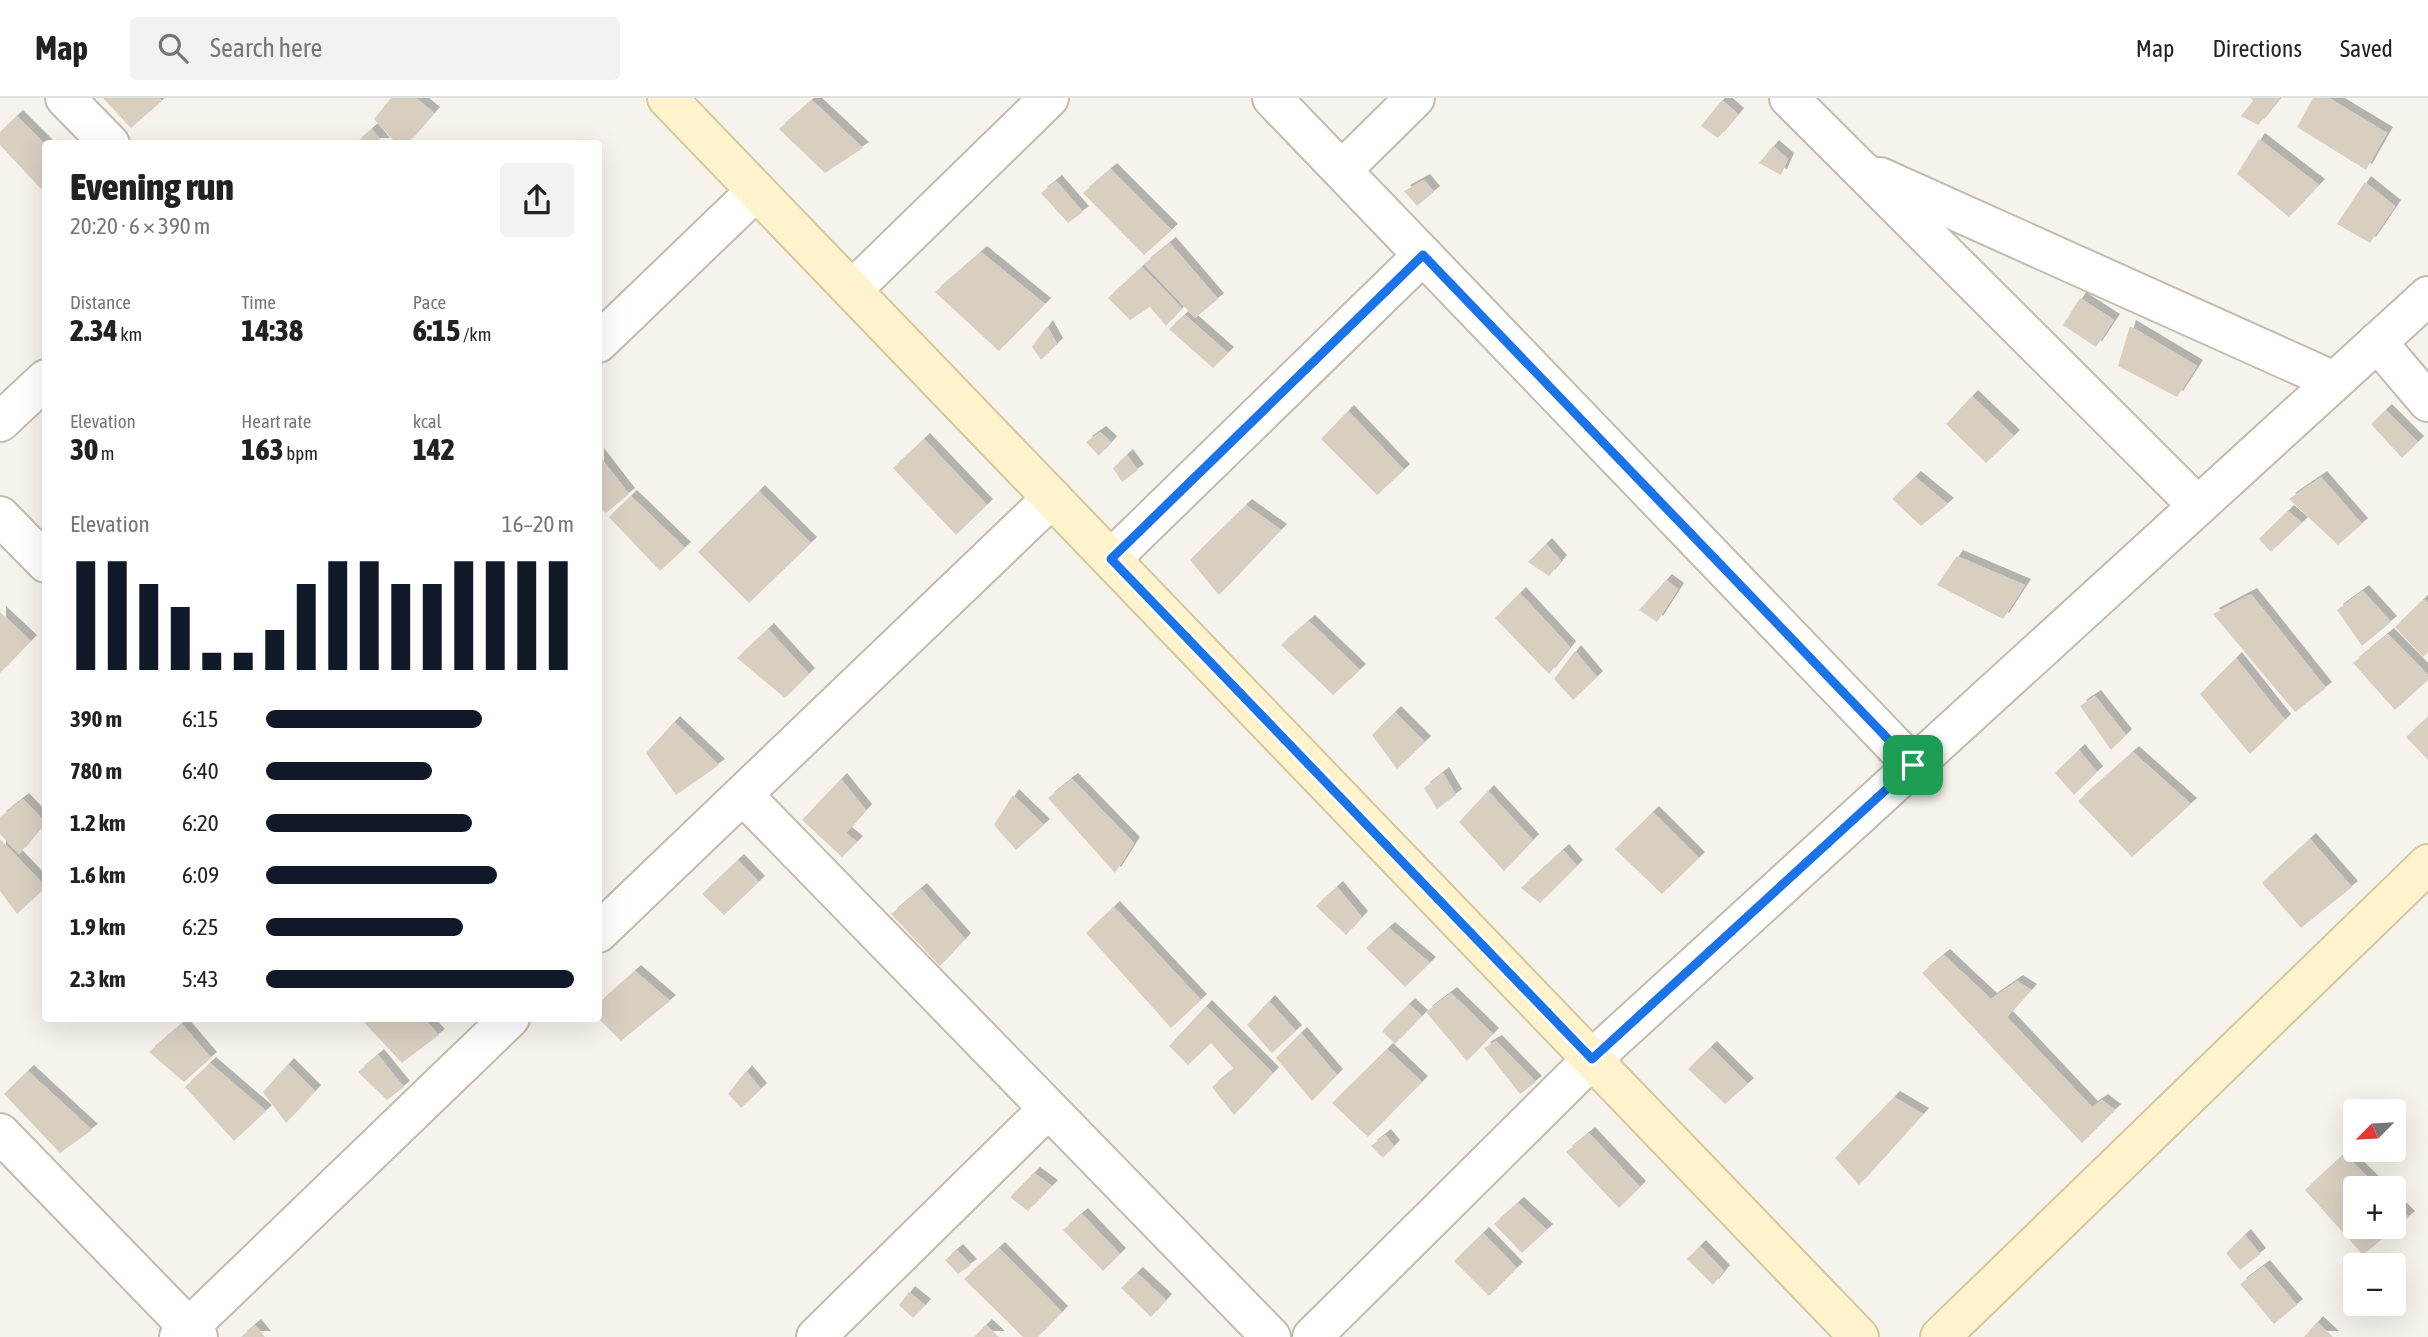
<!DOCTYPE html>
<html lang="en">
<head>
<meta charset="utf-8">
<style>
  body { margin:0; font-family:"Asap Condensed",sans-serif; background:#f2f2f2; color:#222; height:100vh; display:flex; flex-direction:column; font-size:26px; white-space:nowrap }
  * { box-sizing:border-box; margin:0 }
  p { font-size:23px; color:#767676 }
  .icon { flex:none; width:38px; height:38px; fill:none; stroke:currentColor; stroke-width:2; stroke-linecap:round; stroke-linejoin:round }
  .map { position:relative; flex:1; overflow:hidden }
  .sheet { position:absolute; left:42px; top:42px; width:560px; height:882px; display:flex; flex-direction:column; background:#fff; border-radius:7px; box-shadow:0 7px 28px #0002 }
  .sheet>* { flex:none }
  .needle { width:46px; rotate:246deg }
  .buttons { position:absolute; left:2343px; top:1001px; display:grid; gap:14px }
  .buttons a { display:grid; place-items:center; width:63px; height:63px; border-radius:7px; background:#fff; box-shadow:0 7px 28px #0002; font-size:35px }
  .pin { position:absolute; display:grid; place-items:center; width:60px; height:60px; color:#fff; margin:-30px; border-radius:14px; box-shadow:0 4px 10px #0006 }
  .round { display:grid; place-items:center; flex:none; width:74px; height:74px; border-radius:7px; background:#f2f2f2 }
  .head { display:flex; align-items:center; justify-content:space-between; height:119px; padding:0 28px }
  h1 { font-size:38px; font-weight:800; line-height:52px }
  .stats { display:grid; grid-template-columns:repeat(3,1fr); gap:10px; height:119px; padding:7px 28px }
  .stats div { display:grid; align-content:center }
  .stats b { font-size:30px; font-weight:800 }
  .stats small { font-size:19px; font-weight:400 }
  .stats p { font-size:19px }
  .chart { height:196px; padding:14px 28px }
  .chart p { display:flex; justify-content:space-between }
  .chart svg { width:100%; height:126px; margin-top:7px; stroke:#111827; stroke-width:6 }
  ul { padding:0 28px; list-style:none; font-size:23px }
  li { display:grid; grid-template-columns:112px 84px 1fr; align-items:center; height:52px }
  li i { height:18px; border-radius:9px; background:#111827 }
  header { display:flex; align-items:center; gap:42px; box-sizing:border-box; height:98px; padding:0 35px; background:#fff; border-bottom:2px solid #e0e0e0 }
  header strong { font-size:33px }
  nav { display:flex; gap:38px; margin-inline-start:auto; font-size:24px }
  .search { width:490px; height:63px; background:#f2f2f2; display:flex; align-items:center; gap:18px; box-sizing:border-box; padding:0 24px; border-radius:7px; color:#767676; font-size:26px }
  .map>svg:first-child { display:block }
</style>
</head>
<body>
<header>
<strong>Map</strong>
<div class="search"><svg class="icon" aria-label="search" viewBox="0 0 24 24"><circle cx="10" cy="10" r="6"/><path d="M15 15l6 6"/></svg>Search here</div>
<nav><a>Map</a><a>Directions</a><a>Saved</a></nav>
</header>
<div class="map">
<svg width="2428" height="1239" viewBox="0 0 2428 1239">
  <defs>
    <filter id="shadow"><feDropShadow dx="6" dy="-6" stdDeviation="0" flood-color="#0004"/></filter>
  </defs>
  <rect width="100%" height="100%" fill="#f6f3ec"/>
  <g fill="#d8cfc1" filter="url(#shadow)">
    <polygon points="103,0 159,0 162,3 131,30"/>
    <polygon points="391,0 416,0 434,15 407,46 397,46 374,21"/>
    <polygon points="2251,0 2280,0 2258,27 2241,18 2253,3"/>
    <polygon points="2313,0 2329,0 2387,35 2366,72 2297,29"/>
    <polygon points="812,2 863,50 825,75 779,31"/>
    <polygon points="1722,2 1738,16 1718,40 1701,28"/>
    <polygon points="17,18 46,47 46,88 42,92 0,47 0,34"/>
    <polygon points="372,31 384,46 355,46"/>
    <polygon points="2259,41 2319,87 2289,119 2237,76"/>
    <polygon points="1773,48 1788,61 1781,77 1759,65"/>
    <polygon points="1111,71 1172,132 1144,157 1083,95"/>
    <polygon points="1424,82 1434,94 1417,108 1404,93"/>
    <polygon points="1056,83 1083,114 1068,125 1041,95"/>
    <polygon points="2365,84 2395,108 2370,145 2337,126"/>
    <polygon points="1170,145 1218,201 1195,220 1144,166"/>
    <polygon points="981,154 1045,206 999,253 935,194"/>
    <polygon points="1142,169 1182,210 1166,228 1150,209 1130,222 1108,200"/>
    <polygon points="2080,200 2114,222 2096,249 2063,227"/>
    <polygon points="1185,217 1228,255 1213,270 1169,231"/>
    <polygon points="1047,228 1057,246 1041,262 1032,249"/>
    <polygon points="2130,228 2197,268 2177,299 2118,268"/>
    <polygon points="1972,298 2014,338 1986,365 1946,326"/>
    <polygon points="2386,312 2418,344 2402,360 2371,326"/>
    <polygon points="1348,313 1404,372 1377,397 1321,341"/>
    <polygon points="1100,334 1111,344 1099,358 1086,344"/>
    <polygon points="924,341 987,407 956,437 893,370"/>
    <polygon points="598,356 629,396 606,415 598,409"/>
    <polygon points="1127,357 1138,372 1122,384 1113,370"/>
    <polygon points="1915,379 1948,406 1921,428 1892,401"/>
    <polygon points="2321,379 2362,426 2338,447 2289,401"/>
    <polygon points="759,393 811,445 749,505 698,454"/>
    <polygon points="631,398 685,450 660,473 609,419"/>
    <polygon points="1246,407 1281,432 1219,497 1190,462"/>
    <polygon points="2288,413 2302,425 2271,454 2259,441"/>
    <polygon points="1546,446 1561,463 1549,478 1528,464"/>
    <polygon points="1957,458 2025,487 2003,521 1937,487"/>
    <polygon points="1666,482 1678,491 1657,524 1639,512"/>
    <polygon points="2363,493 2391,524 2362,548 2337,512"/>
    <polygon points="1520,495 1570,549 1549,576 1495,520"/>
    <polygon points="2251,496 2326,590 2295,614 2213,516"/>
    <polygon points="2424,501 2428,505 2428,554 2423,559 2395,529"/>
    <polygon points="0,514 31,543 0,575"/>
    <polygon points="1309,523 1360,572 1333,597 1281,547"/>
    <polygon points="768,531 809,576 785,600 737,560"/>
    <polygon points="2388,536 2428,577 2428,582 2395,612 2353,565"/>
    <polygon points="1575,553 1597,579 1573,602 1554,581"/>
    <polygon points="2236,560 2285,622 2250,656 2200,596"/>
    <polygon points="2095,598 2126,637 2111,652 2080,608"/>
    <polygon points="1395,614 1425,644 1397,671 1372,637"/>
    <polygon points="2428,619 2428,662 2406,639"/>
    <polygon points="674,624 719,667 676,697 646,655"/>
    <polygon points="2079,652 2097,674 2074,697 2055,675"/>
    <polygon points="2133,654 2191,706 2132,759 2078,703"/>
    <polygon points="1443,675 1456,697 1437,711 1424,690"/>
    <polygon points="841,681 866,712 846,735 857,744 842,759 802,722"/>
    <polygon points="1072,681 1134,745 1115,775 1048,700"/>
    <polygon points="1488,693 1533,742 1504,773 1459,724"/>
    <polygon points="1013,697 1044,727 1016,752 994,727"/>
    <polygon points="23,701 45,724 19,756 0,736 0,719"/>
    <polygon points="1653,714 1699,760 1662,796 1615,751"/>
    <polygon points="0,741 46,789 17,816 0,793"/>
    <polygon points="2310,741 2352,789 2301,830 2262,785"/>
    <polygon points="1563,752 1577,768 1540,805 1521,790"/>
    <polygon points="738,762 759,784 724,817 702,796"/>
    <polygon points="1337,789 1362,819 1346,837 1316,808"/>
    <polygon points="921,791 965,841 940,868 891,816"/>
    <polygon points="1114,809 1201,902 1171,930 1086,835"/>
    <polygon points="1389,830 1430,865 1405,889 1366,850"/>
    <polygon points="1944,857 1991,901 2017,883 2031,892 2007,919 2092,1009 2102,1002 2115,1012 2082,1045 1922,875"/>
    <polygon points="635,873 670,903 621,943 598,920 598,906"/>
    <polygon points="1451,895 1493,936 1467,963 1426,914"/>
    <polygon points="1269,903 1296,933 1272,955 1247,927"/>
    <polygon points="1409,906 1422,918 1395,946 1382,933"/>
    <polygon points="1206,908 1273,975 1234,1017 1212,989 1234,971 1211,945 1188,967 1169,948"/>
    <polygon points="360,920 423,920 439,937 402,965"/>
    <polygon points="182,926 211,960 184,984 149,954"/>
    <polygon points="1301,935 1337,977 1312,1003 1276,960"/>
    <polygon points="1496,943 1536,984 1520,996 1484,950"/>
    <polygon points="1711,949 1748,986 1725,1006 1688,971"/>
    <polygon points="1387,951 1422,984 1368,1039 1332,1005"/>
    <polygon points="378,957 404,989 387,1002 358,974"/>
    <polygon points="210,965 266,1013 234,1043 185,989"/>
    <polygon points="288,966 315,993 286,1025 263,994"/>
    <polygon points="28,973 92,1032 60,1055 4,996"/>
    <polygon points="746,973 761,991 741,1010 728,996"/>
    <polygon points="1894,999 1923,1016 1859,1087 1835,1060"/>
    <polygon points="1589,1035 1640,1089 1619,1110 1566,1054"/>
    <polygon points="1385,1037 1394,1048 1383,1060 1371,1048"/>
    <polygon points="2344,1056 2379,1090 2356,1090 2356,1129 2394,1129 2394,1104 2409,1119 2363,1157 2305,1092"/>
    <polygon points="1034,1075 1052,1088 1028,1113 1010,1099"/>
    <polygon points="1518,1105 1547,1132 1522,1155 1494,1126"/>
    <polygon points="1082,1116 1120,1156 1103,1173 1063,1132"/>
    <polygon points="1483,1135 1517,1170 1489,1198 1454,1163"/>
    <polygon points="2245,1137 2260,1156 2240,1172 2226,1155"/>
    <polygon points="1700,1148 1724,1173 1713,1187 1687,1161"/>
    <polygon points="999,1150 1062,1214 1038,1239 1023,1239 964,1181"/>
    <polygon points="957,1152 971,1167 958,1176 945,1162"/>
    <polygon points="2264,1168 2297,1207 2274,1226 2240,1186"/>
    <polygon points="1137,1175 1166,1202 1151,1219 1121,1190"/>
    <polygon points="909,1194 925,1207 913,1220 899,1207"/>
    <polygon points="2317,1224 2333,1239 2304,1239"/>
    <polygon points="255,1227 265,1239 241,1239"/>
    <polygon points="986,1227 999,1239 974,1239"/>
  </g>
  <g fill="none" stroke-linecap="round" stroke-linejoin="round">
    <defs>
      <g id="street">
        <polyline points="65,0 110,46"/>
        <polyline points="1272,0 1913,667"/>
        <polyline points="1789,0 2198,408"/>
        <polyline points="1342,72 1415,0"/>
        <polyline points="1880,79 2334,283"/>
        <polyline points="852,192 1049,0"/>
        <polyline points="2377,244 2428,304"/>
        <polyline points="598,245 756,93"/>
        <polyline points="0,324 46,281"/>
        <polyline points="0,418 46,465"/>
        <polyline points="1111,461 1423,157"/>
        <polyline points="743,697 1271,1239"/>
        <polyline points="598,835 1052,400"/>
        <polyline points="0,1035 198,1239"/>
        <polyline points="179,1239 510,920"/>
        <polyline points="816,1239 1048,1011"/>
        <polyline points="1312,1239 1592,961 2428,198"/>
      </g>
      <g id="secondary">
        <polyline points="667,0 1859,1239"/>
        <polyline points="1940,1239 2428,766"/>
      </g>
    </defs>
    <use href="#street" stroke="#c2bbae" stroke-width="42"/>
    <use href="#secondary" stroke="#d6c79b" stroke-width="42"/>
    <use href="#street" stroke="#fff" stroke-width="38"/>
    <use href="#secondary" stroke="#fff3cd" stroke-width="38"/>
  </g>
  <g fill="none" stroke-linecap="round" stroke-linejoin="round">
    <defs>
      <polygon id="route" points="1423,157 1913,667 1592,961 1111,461"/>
    </defs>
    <use href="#route" stroke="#fff" stroke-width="14"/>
    <use href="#route" stroke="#1a73e8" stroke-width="9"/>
  </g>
</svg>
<div class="buttons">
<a><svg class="needle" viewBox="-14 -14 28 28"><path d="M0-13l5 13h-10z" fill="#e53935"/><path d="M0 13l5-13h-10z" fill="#767676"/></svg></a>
<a>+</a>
<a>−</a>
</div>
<div class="pin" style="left:1913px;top:667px;background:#1e9e55"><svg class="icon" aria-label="arrive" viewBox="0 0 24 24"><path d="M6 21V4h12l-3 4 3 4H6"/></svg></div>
<section class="sheet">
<div class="head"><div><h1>Evening run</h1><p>20:20 · 6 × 390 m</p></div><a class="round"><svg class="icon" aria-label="share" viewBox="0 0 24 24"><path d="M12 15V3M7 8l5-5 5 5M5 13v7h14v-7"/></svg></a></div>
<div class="stats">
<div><p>Distance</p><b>2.34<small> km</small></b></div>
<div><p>Time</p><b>14:38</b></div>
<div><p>Pace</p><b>6:15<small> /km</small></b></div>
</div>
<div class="stats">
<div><p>Elevation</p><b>30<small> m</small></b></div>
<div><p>Heart rate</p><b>163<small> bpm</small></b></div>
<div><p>kcal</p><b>142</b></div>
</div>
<div class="chart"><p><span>Elevation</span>16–20 m</p>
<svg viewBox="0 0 160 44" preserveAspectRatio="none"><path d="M5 44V6M15 44V6M25 44V14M35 44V22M45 44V38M55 44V38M65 44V30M75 44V14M85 44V6M95 44V6M105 44V14M115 44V14M125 44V6M135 44V6M145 44V6M155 44V6"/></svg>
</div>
<ul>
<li><b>390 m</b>6:15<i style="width:70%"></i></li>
<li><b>780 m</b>6:40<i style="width:54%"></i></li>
<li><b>1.2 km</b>6:20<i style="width:67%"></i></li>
<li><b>1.6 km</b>6:09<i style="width:75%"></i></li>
<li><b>1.9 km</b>6:25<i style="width:64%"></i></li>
<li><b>2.3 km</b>5:43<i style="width:100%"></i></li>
</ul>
</section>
</div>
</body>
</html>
